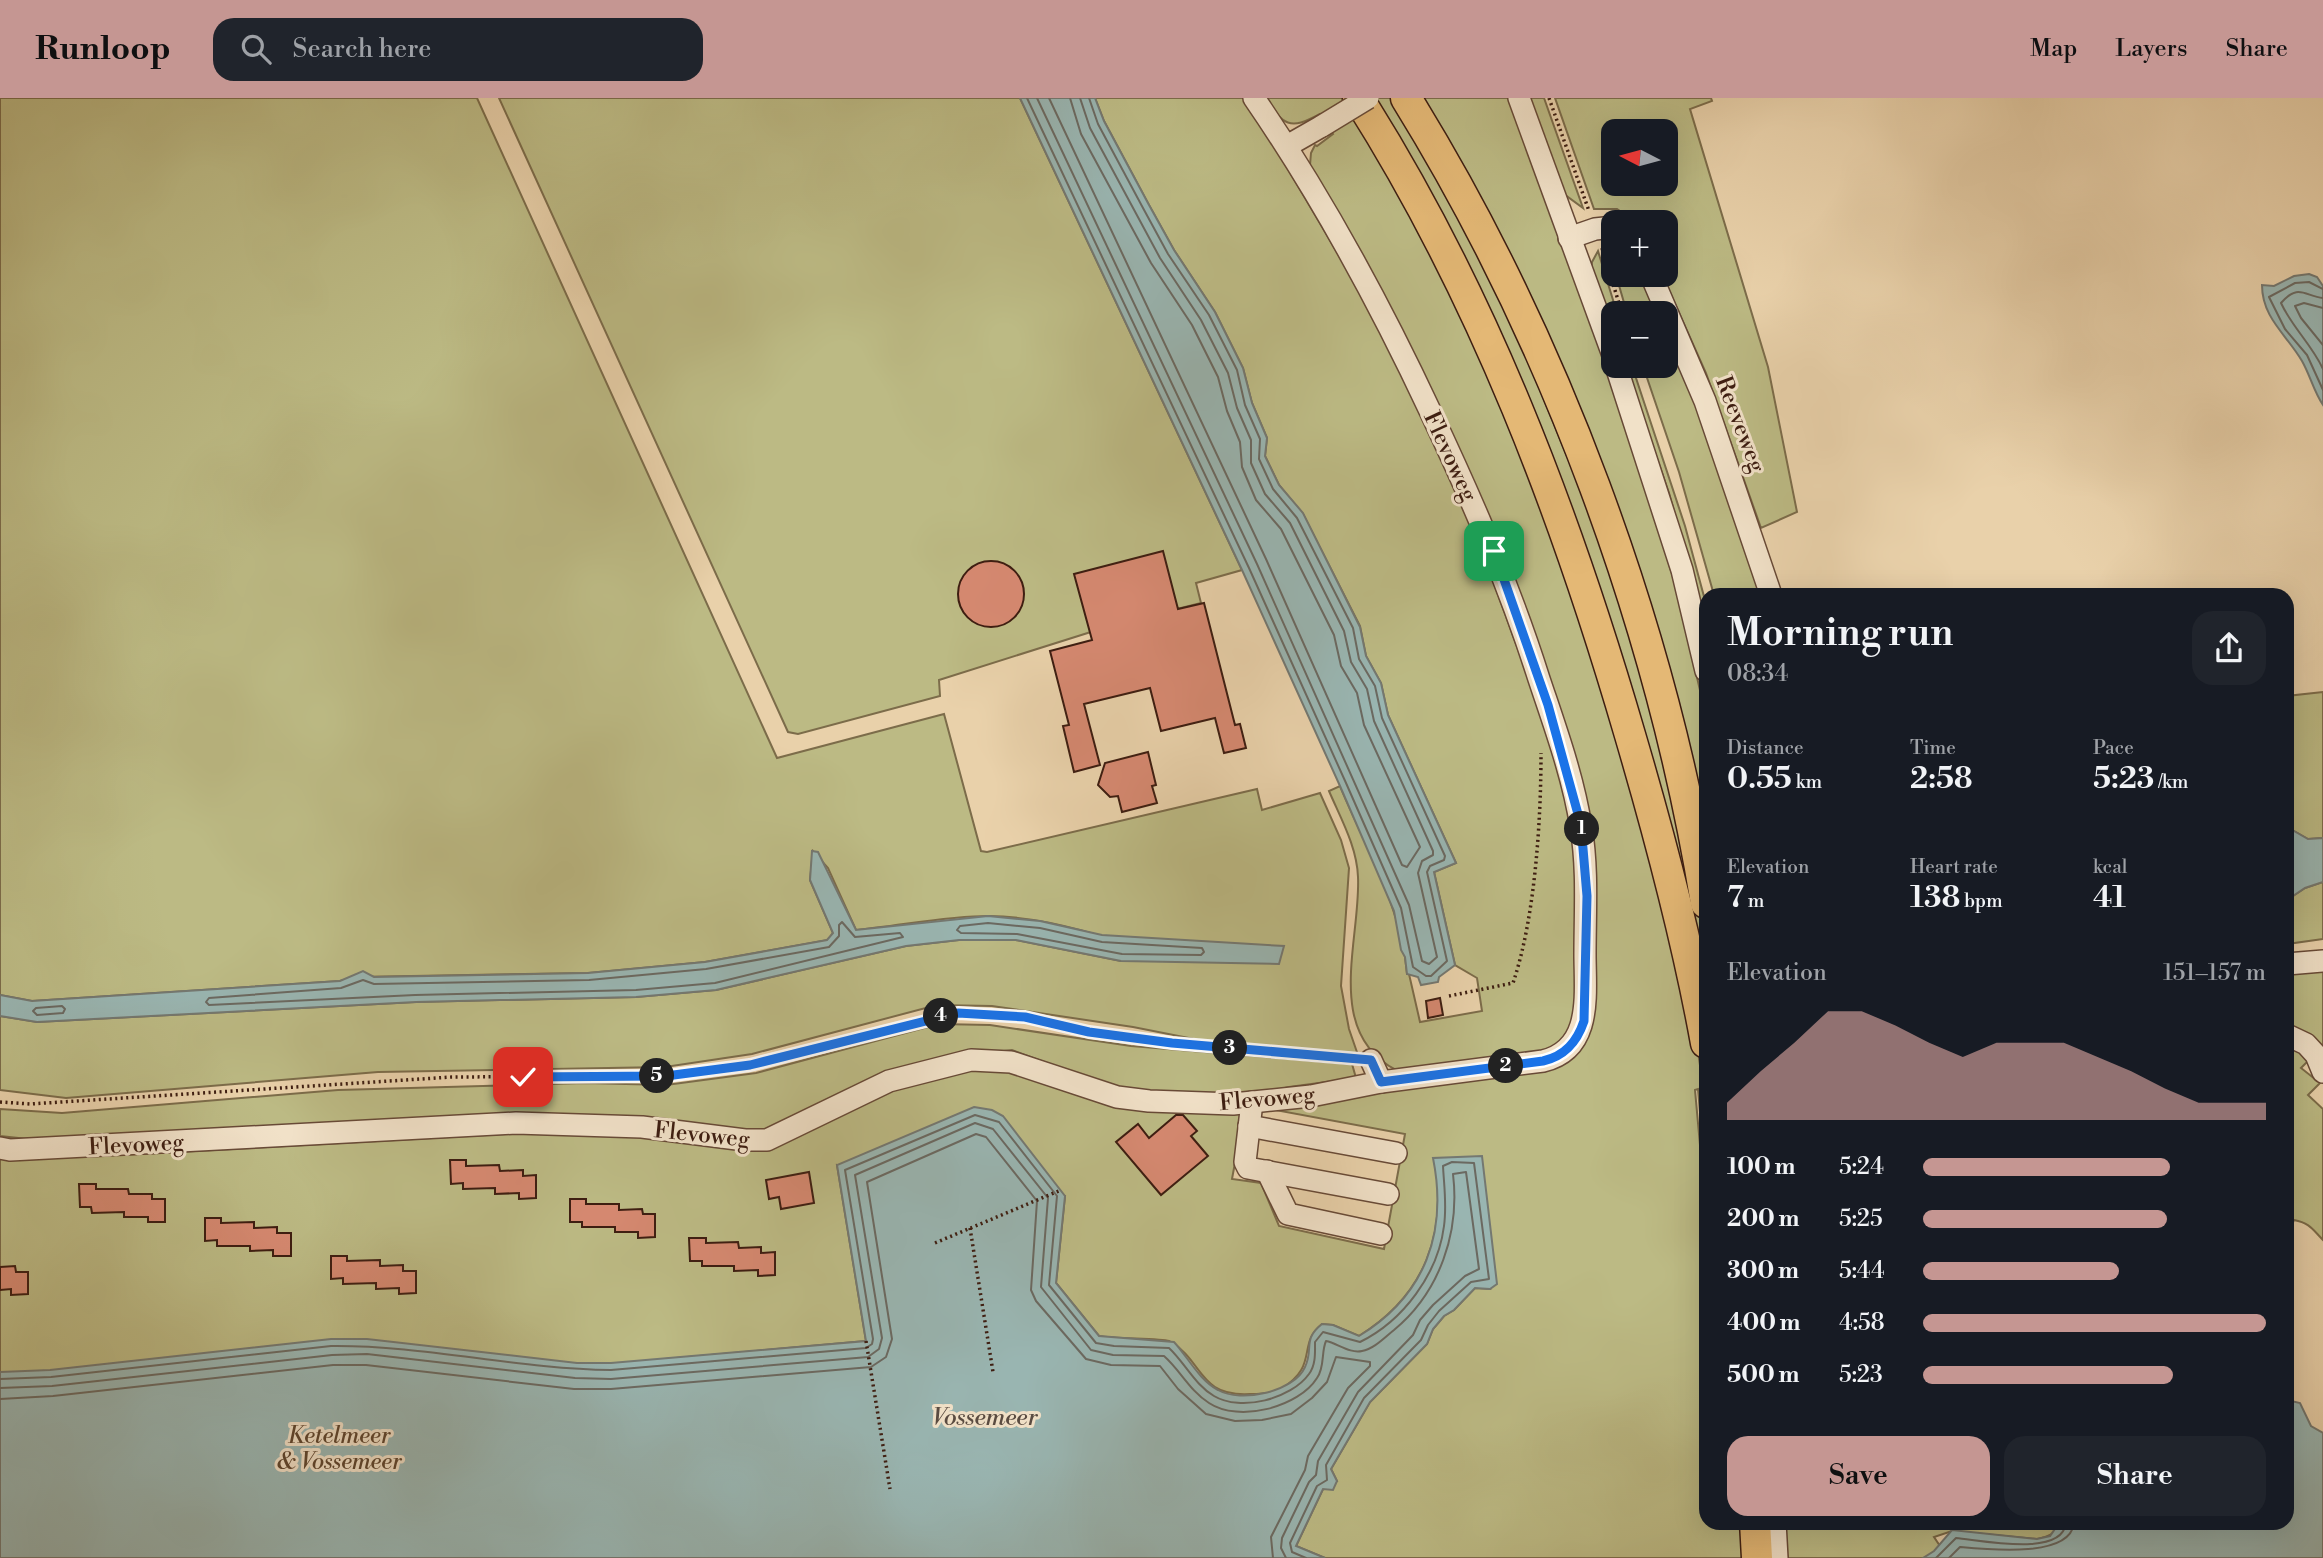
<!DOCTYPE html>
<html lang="en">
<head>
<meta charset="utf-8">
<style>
  body { margin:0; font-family:"Libre Bodoni",serif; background:#20242c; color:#f1f3f6; height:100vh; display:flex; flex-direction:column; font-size:26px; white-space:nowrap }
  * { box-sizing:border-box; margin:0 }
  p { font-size:23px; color:#9ea1a6 }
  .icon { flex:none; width:38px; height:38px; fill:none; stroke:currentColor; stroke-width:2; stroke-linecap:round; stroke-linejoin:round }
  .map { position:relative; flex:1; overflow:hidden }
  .side { position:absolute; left:1699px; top:490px; width:595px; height:942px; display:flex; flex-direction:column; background:#171b24; border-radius:21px; box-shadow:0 7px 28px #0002 }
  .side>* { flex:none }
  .needle { width:46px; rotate:276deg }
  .controls { position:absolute; left:1601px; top:21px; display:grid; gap:14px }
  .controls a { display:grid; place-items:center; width:77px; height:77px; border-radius:14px; background:#171b24; box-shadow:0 7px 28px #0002; font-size:35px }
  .pin { position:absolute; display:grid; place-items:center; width:60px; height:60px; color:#fff; margin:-30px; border-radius:14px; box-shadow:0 4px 10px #0006 }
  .km { position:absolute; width:35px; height:35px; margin:-18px; border-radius:50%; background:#222; color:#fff; font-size:19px; line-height:35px; text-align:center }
  .round { display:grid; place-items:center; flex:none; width:74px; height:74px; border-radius:21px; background:#20242c }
  .head { display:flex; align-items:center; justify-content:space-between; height:119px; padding:0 28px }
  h1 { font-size:38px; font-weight:600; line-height:52px }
  .metrics { display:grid; grid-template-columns:repeat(3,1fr); gap:10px; height:119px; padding:7px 28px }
  .metrics div { display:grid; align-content:center }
  .metrics b { font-size:30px; font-weight:600 }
  .metrics small { font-size:19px; font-weight:400 }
  .metrics p { font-size:19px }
  .chart { height:196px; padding:14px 28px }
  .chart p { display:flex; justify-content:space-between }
  .chart svg { width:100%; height:126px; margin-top:7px; fill:#c59692; opacity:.7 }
  .primary-button { display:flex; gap:14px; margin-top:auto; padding:14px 28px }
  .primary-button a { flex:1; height:80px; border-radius:21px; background:#c59692; color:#111; font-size:28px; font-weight:600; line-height:80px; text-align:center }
  .primary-button a+a { background:#20242c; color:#f1f3f6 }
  ul { padding:0 28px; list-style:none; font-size:23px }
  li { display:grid; grid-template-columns:112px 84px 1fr; align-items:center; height:52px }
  li i { height:18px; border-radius:9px; background:#c59692 }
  header { display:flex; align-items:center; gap:42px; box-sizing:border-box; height:98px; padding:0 35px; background:#c59692; color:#111 }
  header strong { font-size:33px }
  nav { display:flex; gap:38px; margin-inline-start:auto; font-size:24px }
  .search { width:490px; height:63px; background:#20242c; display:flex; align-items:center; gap:18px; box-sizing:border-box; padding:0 24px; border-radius:21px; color:#9ea1a6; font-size:26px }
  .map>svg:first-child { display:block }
</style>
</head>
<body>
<header>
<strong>Runloop</strong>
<div class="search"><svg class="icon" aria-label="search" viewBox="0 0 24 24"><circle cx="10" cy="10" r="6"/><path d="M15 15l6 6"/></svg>Search here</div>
<nav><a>Map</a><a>Layers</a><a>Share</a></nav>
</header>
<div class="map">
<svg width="2323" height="1460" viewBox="0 0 2323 1460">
  <rect width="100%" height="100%" fill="#e9d1aa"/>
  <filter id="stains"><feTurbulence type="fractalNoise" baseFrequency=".00286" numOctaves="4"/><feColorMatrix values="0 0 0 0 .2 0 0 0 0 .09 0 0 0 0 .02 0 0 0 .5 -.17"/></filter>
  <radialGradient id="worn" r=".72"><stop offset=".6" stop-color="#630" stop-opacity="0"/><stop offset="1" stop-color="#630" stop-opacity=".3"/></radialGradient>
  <g fill="#bcba84" stroke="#7c6c4a" stroke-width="2" fill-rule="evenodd">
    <path d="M 0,0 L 477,0 L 777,660 L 944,616 L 981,753 L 987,754 L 1257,691 L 1262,712 L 1320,695 L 1341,742 L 1349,770 L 1341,888 L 1349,931 L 1359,960 L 1214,945 L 1133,929 L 992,908 L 937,907 L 752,956 L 665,969 L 378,974 L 66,1000 L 0,992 L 0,918 L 37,924 L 416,904 L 636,899 L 716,892 L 906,848 L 959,842 L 1016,842 L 1121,863 L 1169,863 C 1111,840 1052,819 989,818 C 945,818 900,828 856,832 L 828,770 L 813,753 L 810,782 L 833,835 L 828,842 L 705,864 L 588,875 L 355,879 L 340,883 L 32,903 L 0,897 Z"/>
    <polygon points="499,0 1020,0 1242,472 1196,485 1201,505 1113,527 939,582 940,598 798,636 788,634"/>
    <path d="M 1095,0 L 1246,0 L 1380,227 L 1469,417 L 1547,631 L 1574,734 L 1578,917 L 1573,933 L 1548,953 L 1396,972 C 1323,934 1361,841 1358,779 C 1357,749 1341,721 1329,693 L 1340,688 C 1365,748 1402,810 1407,876 L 1409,876 L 1420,924 L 1482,913 L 1477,880 L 1455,867 L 1434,774 L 1456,765 L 1388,617 L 1381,585 L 1366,558 L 1360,528 L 1303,416 L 1279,387 L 1265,358 L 1267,340 L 1252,305 L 1243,270 L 1215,214 L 1174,152 L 1149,107 L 1104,23 Z"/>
    <path d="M 1264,0 L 1351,0 L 1416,112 L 1576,481 L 1692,914 L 1706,1007 L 1706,1084 L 1698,991 L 1695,992 L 1706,1113 L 1706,1424 L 2059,1425 C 2057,1436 2047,1439 2037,1441 L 1952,1433 L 1934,1439 L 1948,1460 L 1325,1460 L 1296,1448 L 1323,1391 L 1337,1383 L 1331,1371 L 1370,1304 L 1427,1246 L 1433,1231 L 1444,1218 L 1454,1212 L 1475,1190 L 1490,1191 L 1434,1061 C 1448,1135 1425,1197 1359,1238 L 1333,1227 L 1322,1226 C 1296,1247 1320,1267 1281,1291 C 1273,1296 1260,1296 1250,1296 C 1197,1299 1204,1262 1169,1243 C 1161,1240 1114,1241 1099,1238 L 1056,1185 L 1065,1098 L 837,1067 L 866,1243 L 665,1261 L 0,1460 L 0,1058 L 21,1060 L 140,1056 L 523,1035 L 640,1035 L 768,1049 L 881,996 L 945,973 L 995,966 L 1116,1005 L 1245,1011 L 1232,1081 L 1261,1085 L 1279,1128 L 1384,1151 L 1405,1036 L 1264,1010 L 1487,980 L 1573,957 L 1594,798 L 1554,599 L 1310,67 L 1311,55 L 1315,47 L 1317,48 L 1333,36 L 1320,16 C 1289,33 1284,27 1264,0 Z"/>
    <polygon points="1367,0 1399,0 1485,157 1624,498 1700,818 1706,855 1706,908 1626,598"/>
    <polygon points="1415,0 1512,0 1630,337 1676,489 1706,618 1706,766 1645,518"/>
    <polygon points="1529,0 1544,0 1583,110 1564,96"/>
    <path d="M 1555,0 L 1711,0 L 1712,3 L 1690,11 L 1768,269 L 1797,414 L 1761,430 L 1706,275 L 1662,177 L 1666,177 L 1666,124 L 1636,124 L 1617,111 L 1594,111 ZM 1614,33 L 1666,33 L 1666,86 L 1614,86 Z"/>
    <polygon points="1598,153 1617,215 1614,215 1613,235 1591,172 1592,164"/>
    <polygon points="1616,177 1640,177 1658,215 1627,215"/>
    <polygon points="1666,233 1692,296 1760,497 1714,497 1679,374 1643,268 1666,268"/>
    <polygon points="1625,268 1632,268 1685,428 1706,506 1706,530 1669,395"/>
    <polygon points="2323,594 2323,740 2308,741 2287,729 2287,598"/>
    <polygon points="2323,784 2323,841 2287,846 2287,802 2305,790"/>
    <polygon points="2323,871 2323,956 2287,930 2287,876"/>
    <polygon points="939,926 990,927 1131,948 1352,966 1356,980 1289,989 1241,1000 1118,991 1012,952 979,956 762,1038 643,1024 37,1042 0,1038 0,1011 62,1015 338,992 585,985 666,987 756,975"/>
    <path d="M 2287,945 L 2310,961 L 2301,970 L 2320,985 L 2308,997 L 2323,1011 L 2323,1142 C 2313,1132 2310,1125 2294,1122 L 2287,1140 Z"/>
  </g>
  <g fill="#99b5b1" stroke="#747871" stroke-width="2">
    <polygon points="1020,0 1095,0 1104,23 1149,107 1174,152 1215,214 1243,270 1252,305 1267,340 1265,358 1279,387 1303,415 1360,529 1366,558 1381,585 1388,617 1456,765 1434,774 1455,867 1439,879 1438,884 1421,887 1418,879 1407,876 1405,859 1401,852 1394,813 1340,688 1242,472"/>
    <path d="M 2309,176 L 2317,179 L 2323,188 L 2323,307 C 2314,294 2310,277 2302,263 C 2287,237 2262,220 2262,187 L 2274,188 L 2294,178 Z"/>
    <polygon points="2287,729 2308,741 2323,740 2323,784 2305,790 2287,802"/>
    <polygon points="812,753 818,754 856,832 988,818 1040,823 1102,837 1284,848 1279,866 1121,863 1016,842 959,842 906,848 716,892 636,899 416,904 37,924 0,918 0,897 32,903 340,883 363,873 374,879 588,875 705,864 827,842 833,835 810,782"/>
    <path d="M 974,1009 L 992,1012 L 1003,1018 L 1065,1098 L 1056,1185 L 1099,1238 L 1174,1244 C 1188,1259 1199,1282 1218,1292 C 1241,1305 1294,1294 1305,1269 C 1314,1250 1302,1242 1322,1226 L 1333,1227 L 1359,1238 C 1425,1198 1448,1135 1433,1060 L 1482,1058 L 1497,1186 L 1490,1191 L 1475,1190 L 1454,1212 L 1444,1218 L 1433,1231 L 1427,1246 L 1370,1304 L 1331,1371 L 1337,1383 L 1333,1392 L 1323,1391 L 1296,1448 L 1325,1460 L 0,1460 L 0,1274 L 50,1272 L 331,1241 L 367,1241 L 577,1265 L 611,1265 L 866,1243 L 837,1067 Z"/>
    <polygon points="2287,1302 2300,1305 2311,1328 2323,1335 2323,1460 1923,1460 1934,1453 1952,1432 2037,1441 2050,1438 2059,1425 2287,1424"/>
  </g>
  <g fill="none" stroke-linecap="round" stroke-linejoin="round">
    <g stroke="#6b6961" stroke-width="2">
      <polyline points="1027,0 1249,470 1346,685 1401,810 1413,869 1426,878 1431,878 1447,863 1427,774 1430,768 1444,762 1445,758 1382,620 1375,588 1359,561 1353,530 1297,420 1273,391 1259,361 1260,341 1245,307 1237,272 1209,217 1168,156 1143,110 1098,26 1089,0"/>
      <polyline points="1037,0 1257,466 1409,807 1422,863 1429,866 1437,859 1418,775 1422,763 1433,757 1433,753 1374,623 1367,591 1351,564 1344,533 1290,425 1265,396 1251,365 1251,342 1237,310 1228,275 1201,222 1160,160 1090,30 1080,0"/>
      <polyline points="1049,0 1266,461 1402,767 1407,769 1420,749 1364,627 1357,595 1341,568 1334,537 1281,431 1256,402 1242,369 1240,344 1227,313 1218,279 1192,227 1151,165 1081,36 1070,0"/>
      <polyline points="2323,191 2309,184 2295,185 2269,199 2285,231 2307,257 2323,292"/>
      <path d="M 2323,200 C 2305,198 2298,185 2281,205 C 2292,229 2312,247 2323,271"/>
      <polyline points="2323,210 2304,205 2295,208 2301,220 2323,247"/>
      <polygon points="842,824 855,839 900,835 903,839 715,885 636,892 415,897 209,907 206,904 209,900 341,890 363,882 374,886 589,882 706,871 829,849 839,838 839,827"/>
      <polygon points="988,825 1040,830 1102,844 1202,850 1204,854 1201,857 1122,856 1017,836 961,835 957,832 960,828"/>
      <polygon points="62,908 65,911 63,915 37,917 33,913 36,910"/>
      <path d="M 0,1281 L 51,1279 L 331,1248 C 425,1247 517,1271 611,1272 L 866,1250 L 872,1246 L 873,1241 L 845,1072 L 975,1017 L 999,1024 L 1057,1098 L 1049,1187 L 1096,1245 L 1114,1248 L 1169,1250 C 1185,1265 1195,1287 1214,1298 C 1241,1314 1291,1301 1309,1276 C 1316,1267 1315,1254 1315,1244 L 1323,1234 L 1360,1244 C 1403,1223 1438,1176 1444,1128 C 1447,1107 1444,1088 1443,1068 L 1452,1064 L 1474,1065 L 1489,1181 L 1471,1184 L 1439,1213 L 1428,1227 L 1421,1242 L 1364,1300 L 1326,1367 L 1327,1382 L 1317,1388 L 1290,1445 L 1292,1454 L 1306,1460"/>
      <path d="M 0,1290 L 52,1288 L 332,1257 L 367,1256 L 575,1280 L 611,1281 L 868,1259 L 879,1251 L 882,1240 L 855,1077 L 975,1025 L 993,1031 L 1048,1100 L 1041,1189 L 1091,1252 L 1113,1257 L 1164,1258 C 1180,1272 1190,1293 1209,1305 C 1239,1325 1299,1309 1317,1280 C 1325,1269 1321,1254 1326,1243 C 1337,1245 1350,1256 1362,1253 C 1374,1251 1385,1239 1394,1232 C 1440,1194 1460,1134 1453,1076 L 1466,1074 L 1479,1171 L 1465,1178 L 1433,1207 L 1420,1222 L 1413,1237 L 1358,1294 L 1318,1363 L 1316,1377 L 1309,1384 L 1282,1440 L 1281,1450 L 1286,1460"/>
      <polyline points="0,1301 53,1298 333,1267 366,1267 574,1291 611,1291 871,1269 886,1259 892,1241 867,1084 976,1036 986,1039 1037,1103 1031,1192 1036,1203 1086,1261 1111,1267 1160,1268 1178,1291 1206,1316 1235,1323 1262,1322 1291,1316 1312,1300 1327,1284 1336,1259 1370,1264 1370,1268 1348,1290 1308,1358 1305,1372 1271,1439 1273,1460"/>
      <path d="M 1936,1460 L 1956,1440 C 1981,1442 2064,1460 2066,1424"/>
      <path d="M 1949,1460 L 1960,1449 C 1991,1452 2072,1460 2074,1424"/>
    </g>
  </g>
  <g fill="#d68971" stroke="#3d1d11" stroke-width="2">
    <polygon points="1163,453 1178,511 1204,505 1235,627 1240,626 1246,650 1224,655 1215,620 1161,633 1150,590 1084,606 1100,667 1074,674 1063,628 1069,627 1050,553 1092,542 1074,476"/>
    <circle cx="991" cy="496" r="33"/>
    <polygon points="1148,654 1156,687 1152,688 1157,705 1122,714 1118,698 1110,699 1098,687 1105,665"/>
    <polygon points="1440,900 1443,917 1428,920 1426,903"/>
    <polygon points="1176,1017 1183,1017 1197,1033 1191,1038 1208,1058 1161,1097 1116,1044 1138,1026 1149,1040"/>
    <polygon points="450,1062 466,1062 466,1068 499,1067 500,1073 523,1072 523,1078 536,1077 536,1100 519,1101 519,1095 495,1096 495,1090 463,1091 463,1085 451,1086"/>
    <polygon points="809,1074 814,1105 781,1111 779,1099 769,1101 766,1082"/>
    <polygon points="79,1086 96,1086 96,1091 128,1091 129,1096 152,1096 152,1101 165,1101 165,1124 148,1124 148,1119 124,1119 124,1114 92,1115 91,1109 80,1109"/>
    <polygon points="570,1101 586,1101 586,1106 619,1106 619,1112 642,1111 643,1116 655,1116 655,1139 638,1140 638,1134 615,1134 615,1129 582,1129 582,1124 570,1124"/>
    <polygon points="205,1120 221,1120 221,1125 254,1124 254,1130 277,1129 277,1135 291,1135 291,1158 273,1158 273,1152 250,1153 250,1148 217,1148 217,1142 205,1143"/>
    <polygon points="689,1140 706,1140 706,1145 738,1144 739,1150 761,1149 761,1155 775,1154 775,1177 758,1178 758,1172 734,1173 734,1168 702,1168 702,1163 690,1163"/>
    <polygon points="331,1158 347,1158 347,1163 380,1162 380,1168 403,1167 403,1173 416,1173 416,1195 399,1196 399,1190 376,1191 376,1185 343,1186 343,1180 331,1181"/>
    <polygon points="15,1168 16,1174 28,1174 28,1196 11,1197 11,1191 0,1192 0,1169"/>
  </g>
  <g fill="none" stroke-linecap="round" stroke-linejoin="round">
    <defs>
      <g id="minor">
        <polyline points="1519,0 1614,260"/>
        <polyline points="1287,48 1322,28"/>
        <polyline points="1569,140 1595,131 1614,129"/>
        <polyline points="1651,177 1705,303 1771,497"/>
        <polyline points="1616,268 1682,472 1706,573"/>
        <polyline points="2287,866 2323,863"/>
        <polyline points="2287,937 2306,946 2316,957 2323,974"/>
        <polyline points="1371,962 1381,984"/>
        <polyline points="1252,1004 1245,1064 1248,1070 1388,1096"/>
        <polyline points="1249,1028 1396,1055"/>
        <path d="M 0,1050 L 10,1052 L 516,1025 L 642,1029 L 745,1042 L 767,1042 L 889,983 L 971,962 L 1011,964 L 1117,999 L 1149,1003 L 1233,1006 L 1311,998 L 1381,984 L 1543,963 C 1593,951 1585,897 1585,856 C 1585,813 1588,771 1581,729 C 1573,678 1555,629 1539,581 C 1510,489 1472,402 1431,315 C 1380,206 1322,99 1254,0"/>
        <polyline points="1267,1073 1288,1116 1381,1136"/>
        <polyline points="1775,1424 1777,1460"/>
      </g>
      <g id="highway">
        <path d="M 1358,0 C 1483,197 1565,414 1630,637 C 1660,739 1687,840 1706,945"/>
        <path d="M 1406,0 C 1554,239 1661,528 1706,805"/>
        <polyline points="1755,1424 1757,1460"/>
      </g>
    </defs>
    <use href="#minor" stroke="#684a37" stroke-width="24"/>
    <use href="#highway" stroke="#3d1d11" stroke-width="33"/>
    <g stroke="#3d1d11" stroke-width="3.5" stroke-dasharray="2 3.5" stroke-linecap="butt">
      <polyline points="1549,0 1589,113"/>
      <polyline points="1602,150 1622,215"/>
      <path d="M 1449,898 L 1513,885 C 1535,820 1541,724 1541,655"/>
      <polyline points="0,1004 30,1006 452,979 666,978 749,967 958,915 1025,919 1089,935 1172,945 1351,960"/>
      <polyline points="970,1130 993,1274"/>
      <polyline points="935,1145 1061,1092"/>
      <polyline points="866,1243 890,1391"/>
    </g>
    <use href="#minor" stroke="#f1e1c8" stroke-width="21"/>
    <use href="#highway" stroke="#e4b875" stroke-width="30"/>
    <defs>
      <polyline id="minor-bridge" points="1322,28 1368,0"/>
    </defs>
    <use href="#minor-bridge" stroke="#684a37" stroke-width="24" stroke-linecap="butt"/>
    <use href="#minor-bridge" stroke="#f1e1c8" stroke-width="21"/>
  </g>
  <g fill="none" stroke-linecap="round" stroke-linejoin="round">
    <defs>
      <path id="route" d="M 523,979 L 666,978 L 750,967 L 958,915 L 1025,919 L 1089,934 L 1172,945 L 1371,962 L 1381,984 L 1543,963 C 1565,958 1577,944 1584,923 L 1587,798 L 1581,727 L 1548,607 L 1494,453"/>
    </defs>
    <use href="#route" stroke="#fff" stroke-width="14"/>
    <use href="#route" stroke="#1a73e8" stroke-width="9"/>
  </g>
  <g text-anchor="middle" stroke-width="6" stroke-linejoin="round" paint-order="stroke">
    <g font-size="23" fill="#3d1d11" stroke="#f1e1c8">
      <text transform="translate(1741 326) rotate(69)" y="8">Reeveweg</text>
      <text transform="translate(1451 358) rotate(65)" y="8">Flevoweg</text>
      <text transform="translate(1267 1000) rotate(-5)" y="8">Flevoweg</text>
      <text transform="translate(702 1036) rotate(6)" y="8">Flevoweg</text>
      <text transform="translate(136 1046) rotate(-3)" y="8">Flevoweg</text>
    </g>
    <g font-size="23" font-style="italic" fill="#5d442e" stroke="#f1e1c8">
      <text x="339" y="1345">Ketelmeer<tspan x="339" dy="26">&amp; Vossemeer</tspan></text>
    </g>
    <g font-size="24" font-style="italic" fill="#594b41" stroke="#f1e1c8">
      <text x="985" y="1327">Vossemeer</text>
    </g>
  </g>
  <rect width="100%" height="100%" filter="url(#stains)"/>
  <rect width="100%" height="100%" fill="url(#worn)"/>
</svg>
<div class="controls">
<a><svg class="needle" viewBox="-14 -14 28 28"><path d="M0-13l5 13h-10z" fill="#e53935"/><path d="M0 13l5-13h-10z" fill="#9ea1a6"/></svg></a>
<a>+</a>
<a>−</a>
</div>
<div class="pin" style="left:1494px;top:453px;background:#1e9e55"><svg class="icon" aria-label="arrive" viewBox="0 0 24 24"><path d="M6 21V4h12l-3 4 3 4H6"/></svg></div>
<div class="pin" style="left:523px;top:979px;background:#d93025"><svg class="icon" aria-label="check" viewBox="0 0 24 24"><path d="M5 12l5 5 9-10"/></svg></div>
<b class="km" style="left:1582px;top:731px">1</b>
<b class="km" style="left:1506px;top:968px">2</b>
<b class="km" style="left:1230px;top:950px">3</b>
<b class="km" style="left:941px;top:918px">4</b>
<b class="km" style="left:657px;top:978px">5</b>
<section class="side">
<div class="head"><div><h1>Morning run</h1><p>08:34</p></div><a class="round"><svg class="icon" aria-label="share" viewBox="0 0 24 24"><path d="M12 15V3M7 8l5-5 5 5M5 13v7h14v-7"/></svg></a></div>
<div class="metrics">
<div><p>Distance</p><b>0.55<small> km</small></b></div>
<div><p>Time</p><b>2:58</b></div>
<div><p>Pace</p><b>5:23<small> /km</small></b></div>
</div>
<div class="metrics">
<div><p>Elevation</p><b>7<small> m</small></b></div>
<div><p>Heart rate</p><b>138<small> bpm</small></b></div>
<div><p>kcal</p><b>41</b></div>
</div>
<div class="chart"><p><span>Elevation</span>151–157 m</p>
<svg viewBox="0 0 160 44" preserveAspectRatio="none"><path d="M0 44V38L10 27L20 17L30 6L40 6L50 11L60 17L70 22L80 17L90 17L100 17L110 22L120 27L130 33L140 38L150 38L160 38V44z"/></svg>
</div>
<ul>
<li><b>100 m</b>5:24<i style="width:72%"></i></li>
<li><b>200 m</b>5:25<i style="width:71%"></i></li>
<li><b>300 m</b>5:44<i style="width:57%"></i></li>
<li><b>400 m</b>4:58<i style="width:100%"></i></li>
<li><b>500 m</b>5:23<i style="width:73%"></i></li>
</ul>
<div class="primary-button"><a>Save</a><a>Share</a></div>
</section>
</div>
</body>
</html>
